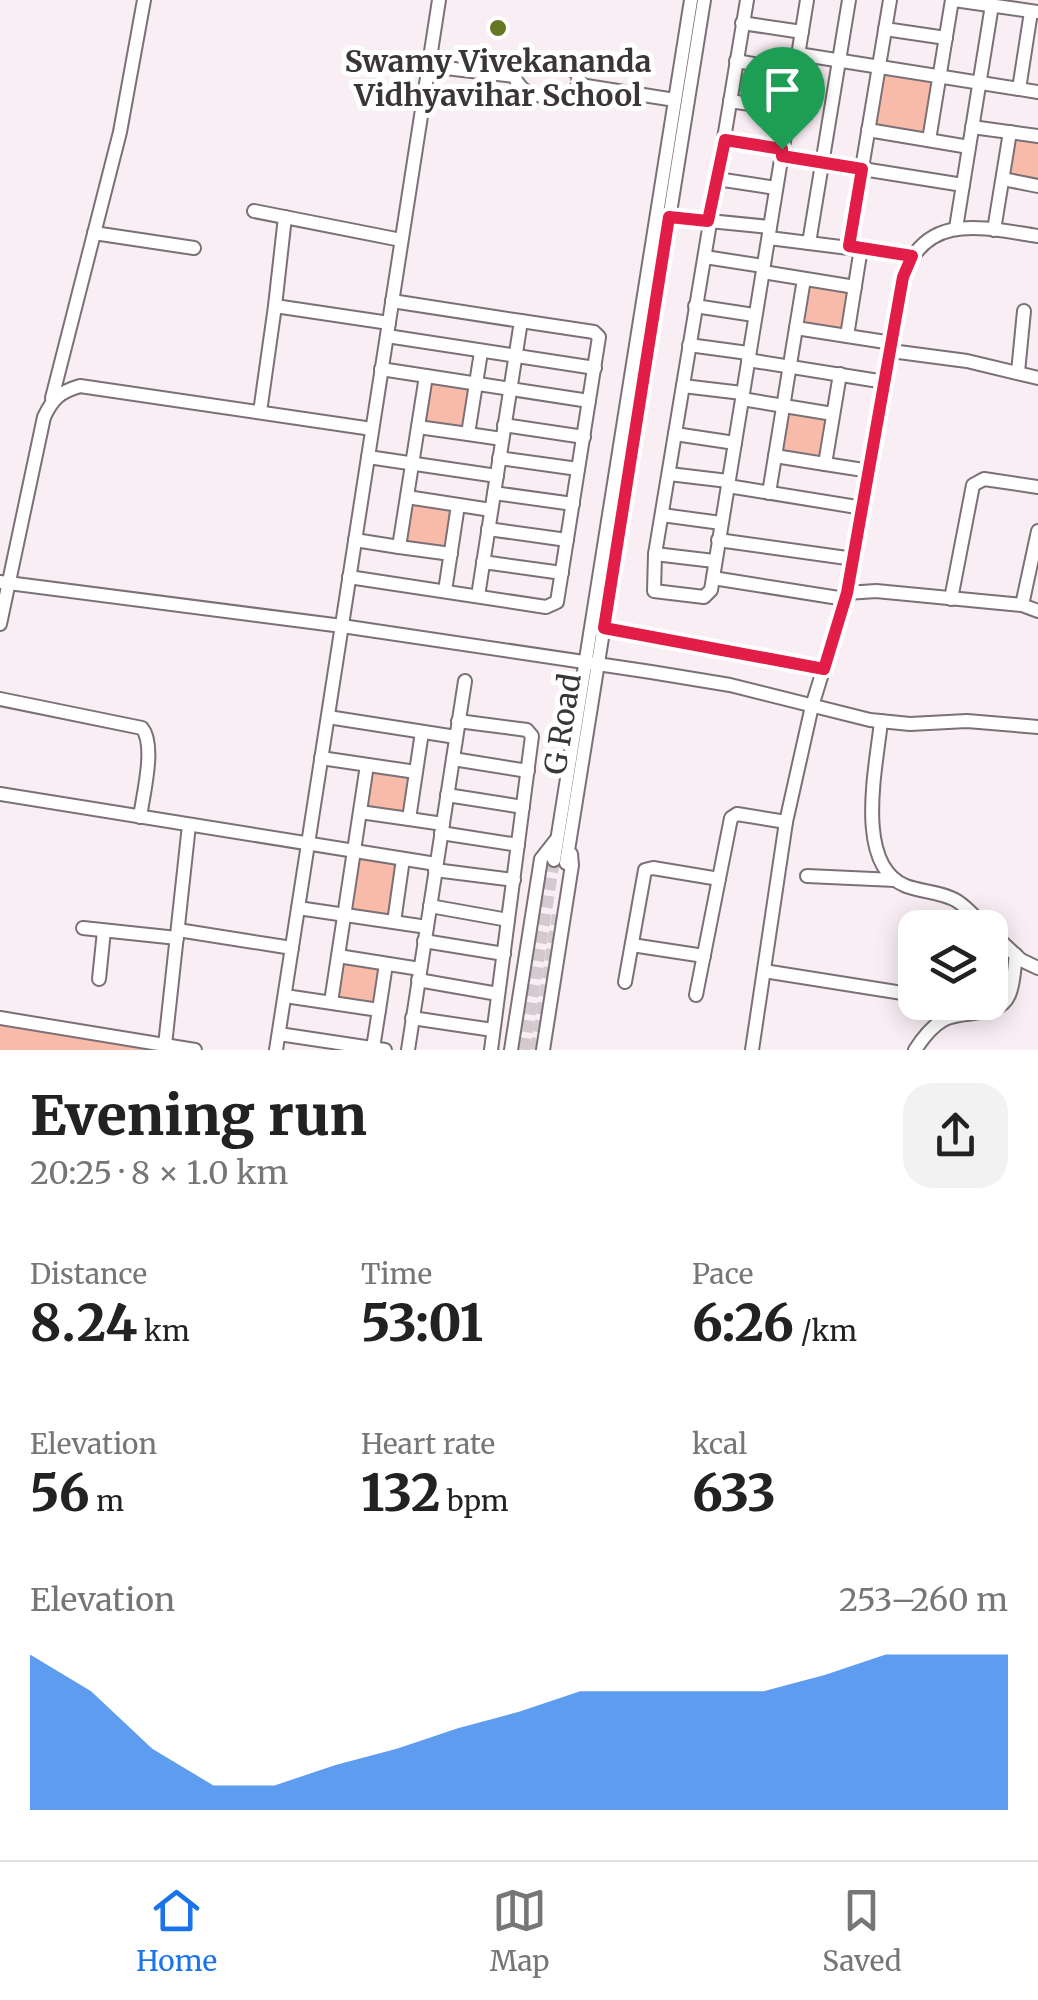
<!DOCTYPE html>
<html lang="en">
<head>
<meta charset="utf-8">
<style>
  body { margin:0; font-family:Merriweather,serif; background:#f2f2f2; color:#222; height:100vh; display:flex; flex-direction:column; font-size:38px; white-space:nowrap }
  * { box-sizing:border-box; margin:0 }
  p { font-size:32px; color:#767676 }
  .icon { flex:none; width:55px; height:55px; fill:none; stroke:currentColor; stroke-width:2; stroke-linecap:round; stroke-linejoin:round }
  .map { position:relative; height:1050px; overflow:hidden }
  .sheet { display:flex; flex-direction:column; background:#fff; flex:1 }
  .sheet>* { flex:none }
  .tools { position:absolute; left:898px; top:910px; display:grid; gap:20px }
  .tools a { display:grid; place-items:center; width:110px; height:110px; border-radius:20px; background:#fff; box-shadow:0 5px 25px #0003; font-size:50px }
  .pin { position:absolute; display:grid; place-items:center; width:85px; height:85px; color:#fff; margin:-102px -42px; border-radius:50% 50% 50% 0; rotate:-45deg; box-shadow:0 0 10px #0007 }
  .pin .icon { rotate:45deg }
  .round { display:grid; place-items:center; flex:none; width:105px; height:105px; border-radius:30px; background:#f2f2f2 }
  .summary { display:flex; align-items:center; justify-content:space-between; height:170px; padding:0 30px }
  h1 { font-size:55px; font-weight:800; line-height:75px }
  .stats { display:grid; grid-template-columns:repeat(3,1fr); gap:15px; height:170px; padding:10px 30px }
  .stats div { display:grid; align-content:center }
  .stats b { font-size:50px; font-weight:800 }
  .stats small { font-size:28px; font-weight:400 }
  .stats p { font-size:28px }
  .chart { height:280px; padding:20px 30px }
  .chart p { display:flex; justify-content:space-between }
  .chart svg { width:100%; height:180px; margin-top:10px; fill:#1a73e8; opacity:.7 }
  .tabs { display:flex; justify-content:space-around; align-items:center; height:140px; border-top:2px solid #e0e0e0; background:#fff; font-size:28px; color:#767676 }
  .tabs a { display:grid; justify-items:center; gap:5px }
  .tabs .current { color:#1a73e8 }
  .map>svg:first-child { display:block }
</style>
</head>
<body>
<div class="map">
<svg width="1038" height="1050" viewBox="0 0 1038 1050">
  <rect width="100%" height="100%" fill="#faeef5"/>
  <g fill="#f8bba9">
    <polygon points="882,75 932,82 925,133 875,126"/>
    <polygon points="1016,137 1038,140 1038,178 1011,174"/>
    <polygon points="810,287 848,292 842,330 805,325"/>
    <polygon points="429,380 471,386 464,430 422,424"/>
    <polygon points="788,412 826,418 821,455 783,450"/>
    <polygon points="410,500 452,507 446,551 403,545"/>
    <polygon points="372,769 412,776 405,816 364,808"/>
    <polygon points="356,858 398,864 390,916 348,910"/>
    <polygon points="339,960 380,967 374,1004 333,997"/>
    <polygon points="0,1022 169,1050 0,1050"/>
  </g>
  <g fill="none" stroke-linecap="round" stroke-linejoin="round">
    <g stroke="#d4c9cf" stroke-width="12" stroke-dasharray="12 6" stroke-linecap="butt">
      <polyline points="524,1050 554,860"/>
      <polyline points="536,1050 558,915"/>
    </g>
    <defs>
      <g id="minor">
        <polyline points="747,0 655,554 654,591 704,597 711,590 807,0"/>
        <polyline points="954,0 1038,12"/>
        <polyline points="742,23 802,32"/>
        <polyline points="885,29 946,38"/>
        <polyline points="798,54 1038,92"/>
        <polyline points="736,61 795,71"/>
        <path d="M 428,66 L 514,76 C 524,100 545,96 567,97 L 580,85 L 675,100"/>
        <path d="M 514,76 L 521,66 C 538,62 563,62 577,73 L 580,85"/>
        <polyline points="1019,89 1031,12"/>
        <polyline points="730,101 789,110"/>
        <polyline points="972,127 1038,136"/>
        <polyline points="868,130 969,147"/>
        <polyline points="725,140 783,149"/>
        <polyline points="929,140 952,0"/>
        <polyline points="781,156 963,185"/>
        <polyline points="717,179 776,188"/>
        <polyline points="1003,179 1038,186"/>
        <polyline points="254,211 401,240"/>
        <polyline points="669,217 770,227"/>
        <polyline points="956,228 992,5"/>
        <polyline points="994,230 1010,132"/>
        <polyline points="94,233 194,248"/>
        <polyline points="769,238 912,256"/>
        <polyline points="809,243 849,0"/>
        <polyline points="849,246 890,0"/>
        <polyline points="861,248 847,336 892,343"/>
        <polyline points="705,257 763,266"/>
        <polyline points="763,272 855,287"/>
        <polyline points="392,301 521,321 478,596"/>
        <polyline points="275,306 285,217"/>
        <polyline points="695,306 754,315"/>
        <polyline points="796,328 847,336"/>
        <polyline points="387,336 595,368"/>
        <polyline points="689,345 748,353"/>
        <polyline points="891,351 967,361 1038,378"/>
        <polyline points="481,352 468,434 502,439"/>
        <polyline points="748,360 885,382"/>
        <polyline points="381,369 589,401"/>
        <polyline points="1018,372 1024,311"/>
        <polyline points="840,374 825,464 870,471"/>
        <polyline points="683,386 742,393"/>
        <polyline points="52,398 120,132 144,0"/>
        <polyline points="742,399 833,414"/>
        <polyline points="260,412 275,306 389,323"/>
        <polyline points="504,425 584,437"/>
        <polyline points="418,427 468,434"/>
        <polyline points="675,434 735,443"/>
        <polyline points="775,456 825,464"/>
        <polyline points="368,457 497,476"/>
        <polyline points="499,458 578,469"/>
        <polyline points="669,474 728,481"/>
        <polyline points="728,486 863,508"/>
        <polyline points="494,493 573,504"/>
        <polyline points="769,493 804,279"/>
        <polyline points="407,497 491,510"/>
        <polyline points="662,515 721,523"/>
        <polyline points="488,529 567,540"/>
        <polyline points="1038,531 1022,605 1038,611"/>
        <polyline points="355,540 399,547 426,376"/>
        <polyline points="718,540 854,559"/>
        <polyline points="399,547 451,554"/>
        <polyline points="655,554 714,561"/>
        <polyline points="483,562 562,573"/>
        <polyline points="349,577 546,607 557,602 599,337 594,332 521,321"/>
        <polyline points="713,578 845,599"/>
        <polyline points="0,582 342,626 651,672 730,685 870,720 910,724 967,721 1038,727"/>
        <polyline points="445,591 458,505"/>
        <polyline points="847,593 876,591 1022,605"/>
        <polyline points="951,599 973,485 984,479 1038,487"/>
        <path d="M 0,624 L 44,417 C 53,398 60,392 80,386 L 372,429"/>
        <polyline points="604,627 824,669"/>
        <path d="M 0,699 L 142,728 C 156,745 143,795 140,817"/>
        <polyline points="328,717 456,737"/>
        <polyline points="458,721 527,730 532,736 491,1050"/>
        <path d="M 881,721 C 877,764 853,865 906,886 C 922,892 943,892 957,901 C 968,908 977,919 986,928"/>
        <polyline points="422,732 409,819 443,824"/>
        <polyline points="321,758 416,772"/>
        <polyline points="453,759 528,771"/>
        <polyline points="0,794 436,864"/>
        <polyline points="447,795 523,807"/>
        <polyline points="360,812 409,819"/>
        <polyline points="441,833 518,845"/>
        <polyline points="554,860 691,0"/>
        <polyline points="566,863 704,0"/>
        <polyline points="435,870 514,880"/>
        <polyline points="807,876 895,880"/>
        <polyline points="430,906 508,920"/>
        <polyline points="298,908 427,927"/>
        <polyline points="394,922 403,859"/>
        <polyline points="83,928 177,938"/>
        <polyline points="178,930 292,948"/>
        <polyline points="990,931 1021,960 1038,968"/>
        <polyline points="424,941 504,954"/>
        <polyline points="632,945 704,956"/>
        <polyline points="338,956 420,969"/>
        <polyline points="764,971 915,995"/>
        <polyline points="99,979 104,931"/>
        <polyline points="418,980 498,994"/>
        <polyline points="625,982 645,870 653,868 719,879"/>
        <polyline points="696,995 731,818 737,814 786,822"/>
        <polyline points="285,996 379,1010 373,1048"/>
        <polyline points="331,1002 367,765"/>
        <polyline points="379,1010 386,964"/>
        <polyline points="0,1018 195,1050"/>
        <polyline points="412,1018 493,1030"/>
        <polyline points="279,1034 385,1050"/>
        <polyline points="165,1045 189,825"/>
        <polyline points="276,1050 439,0"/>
        <polyline points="408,1050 465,681"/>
        <polyline points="511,1050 541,859 556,840"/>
        <polyline points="543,1050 572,865 571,854"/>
        <path d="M 752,1050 L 786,822 L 812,706 L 847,593 L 903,277 C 926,211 984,228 1038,236"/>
        <path d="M 915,1050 C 922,1039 931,1027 943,1020 C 962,1009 999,1019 1009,995 C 1014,984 1014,968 1016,955"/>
      </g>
    </defs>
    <use href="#minor" stroke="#7a7075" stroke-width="16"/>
    <use href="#minor" stroke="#fff" stroke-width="12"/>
  </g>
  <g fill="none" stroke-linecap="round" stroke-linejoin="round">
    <defs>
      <polygon id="route" points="725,140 782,149 782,156 862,169 849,246 912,256 903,277 847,593 824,669 604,628 669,217 708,221"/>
    </defs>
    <use href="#route" stroke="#fff" stroke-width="20"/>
    <use href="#route" stroke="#e11d48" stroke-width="12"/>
  </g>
  <circle fill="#667623" stroke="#fff" stroke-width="4" cx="498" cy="28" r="10"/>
  <g text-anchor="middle" stroke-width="10" stroke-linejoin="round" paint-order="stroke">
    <g font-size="30" font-weight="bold" fill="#3a3638" stroke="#fff">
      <text x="498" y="72">Swamy Vivekananda<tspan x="498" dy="34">Vidhyavihar School</tspan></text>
    </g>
    <g font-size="30" fill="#3a3638" stroke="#fff">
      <text transform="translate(563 724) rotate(-81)" y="10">G Road</text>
    </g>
  </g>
</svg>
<div class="tools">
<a><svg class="icon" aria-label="layers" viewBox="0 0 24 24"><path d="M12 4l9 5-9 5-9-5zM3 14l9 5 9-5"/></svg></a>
</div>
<div class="pin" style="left:782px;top:149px;background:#1e9e55"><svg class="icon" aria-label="arrive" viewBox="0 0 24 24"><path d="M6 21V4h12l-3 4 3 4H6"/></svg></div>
</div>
<section class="sheet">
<div class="summary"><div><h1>Evening run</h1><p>20:25 · 8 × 1.0 km</p></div><a class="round"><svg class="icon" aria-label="share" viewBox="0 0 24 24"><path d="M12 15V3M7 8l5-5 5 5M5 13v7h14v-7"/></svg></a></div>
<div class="stats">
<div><p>Distance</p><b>8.24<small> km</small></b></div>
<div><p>Time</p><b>53:01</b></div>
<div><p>Pace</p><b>6:26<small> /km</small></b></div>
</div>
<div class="stats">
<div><p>Elevation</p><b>56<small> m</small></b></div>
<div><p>Heart rate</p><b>132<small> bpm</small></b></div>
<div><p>kcal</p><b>633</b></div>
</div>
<div class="chart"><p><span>Elevation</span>253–260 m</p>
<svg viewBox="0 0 160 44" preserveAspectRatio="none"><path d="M0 44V6L10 15L20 29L30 38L40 38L50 33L60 29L70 24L80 20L90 15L100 15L110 15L120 15L130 11L140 6L150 6L160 6V44z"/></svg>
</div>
</section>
<nav class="tabs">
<a class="current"><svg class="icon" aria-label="home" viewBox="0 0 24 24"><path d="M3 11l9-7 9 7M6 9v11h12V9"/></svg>Home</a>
<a><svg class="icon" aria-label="map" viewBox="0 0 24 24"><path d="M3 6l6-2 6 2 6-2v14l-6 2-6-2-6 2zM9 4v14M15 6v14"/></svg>Map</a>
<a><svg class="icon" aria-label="saved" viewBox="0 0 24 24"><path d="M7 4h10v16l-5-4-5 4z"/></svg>Saved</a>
</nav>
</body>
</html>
